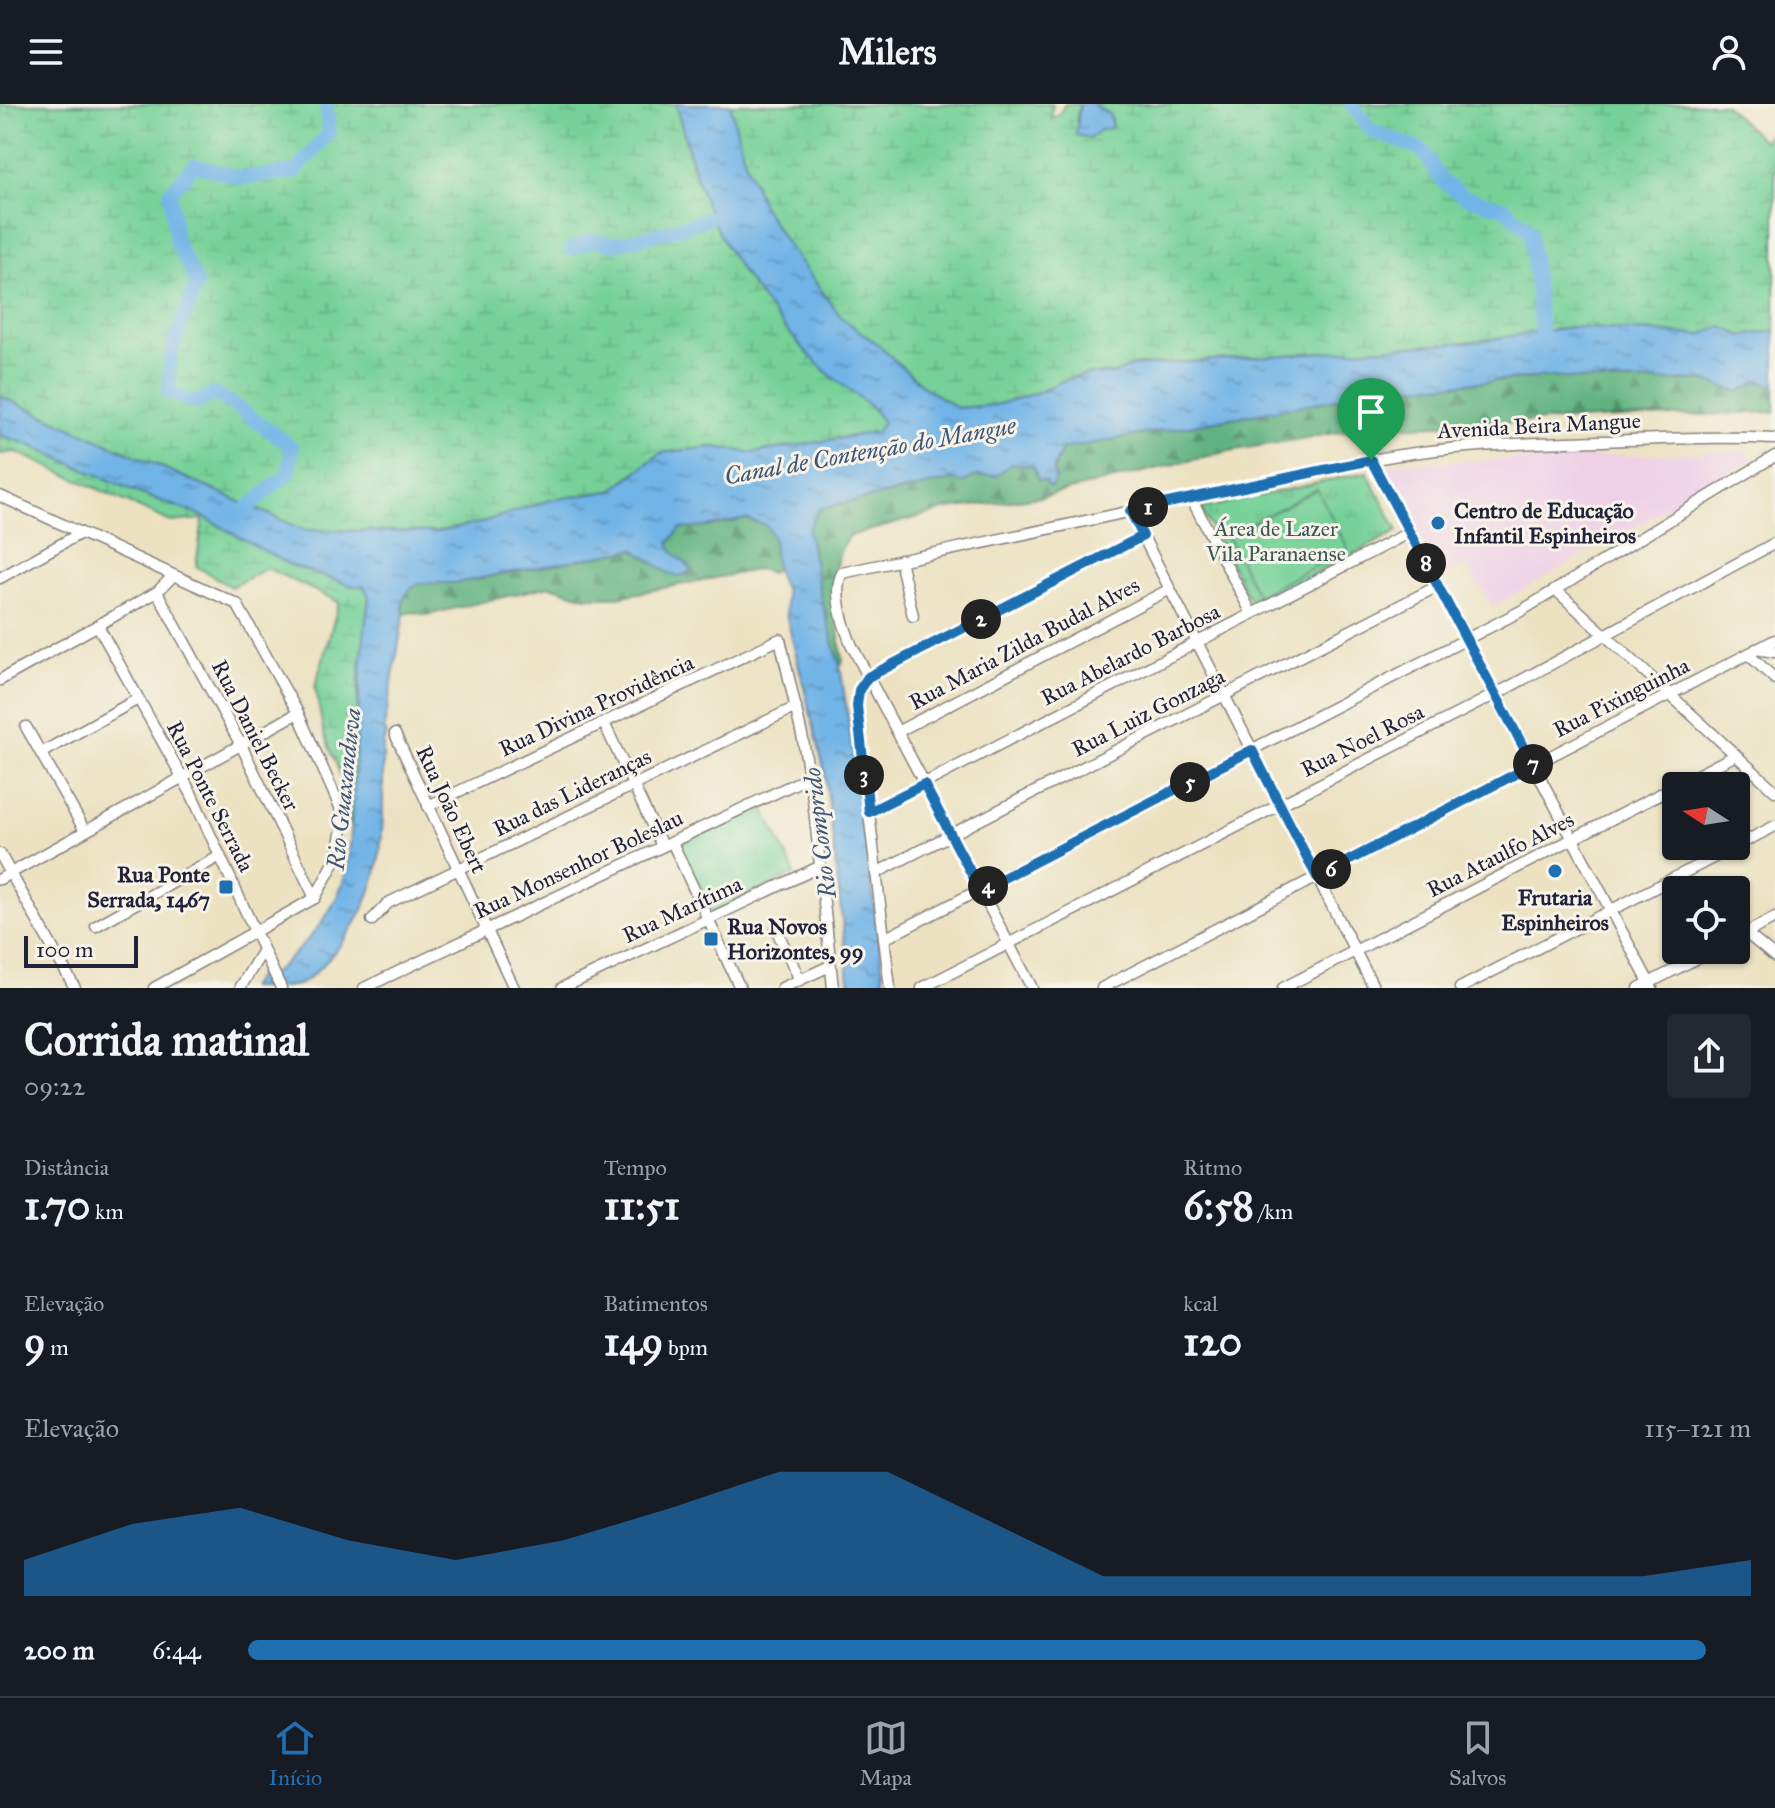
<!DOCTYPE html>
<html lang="pt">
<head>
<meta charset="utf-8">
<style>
  body { margin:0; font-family:"IM FELL Great Primer",serif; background:#242831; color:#f1f3f6; height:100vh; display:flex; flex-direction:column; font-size:30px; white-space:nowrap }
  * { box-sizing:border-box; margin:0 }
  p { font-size:26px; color:#9ea1a6 }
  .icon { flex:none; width:44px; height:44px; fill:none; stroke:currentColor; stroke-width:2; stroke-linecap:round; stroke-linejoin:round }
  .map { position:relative; height:884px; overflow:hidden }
  .details { display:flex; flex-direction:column; background:#171b24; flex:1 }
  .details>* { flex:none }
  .needle { width:52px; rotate:282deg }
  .fabs { position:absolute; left:1662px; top:668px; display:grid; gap:16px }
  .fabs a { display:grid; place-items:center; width:88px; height:88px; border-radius:8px; background:#171b24; box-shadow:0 2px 6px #0004; font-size:40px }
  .scale { position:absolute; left:24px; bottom:20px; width:114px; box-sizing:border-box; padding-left:8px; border:4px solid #22223b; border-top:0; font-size:22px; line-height:28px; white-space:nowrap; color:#22223b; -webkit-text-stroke:6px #f7f3e8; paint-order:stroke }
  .pin { position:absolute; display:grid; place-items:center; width:68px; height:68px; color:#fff; margin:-82px -34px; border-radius:50% 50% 50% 0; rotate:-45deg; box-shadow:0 0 8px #0007 }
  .pin .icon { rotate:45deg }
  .km { position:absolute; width:40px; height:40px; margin:-20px; border-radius:50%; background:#222; color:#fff; font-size:22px; line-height:40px; text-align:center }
  .round { display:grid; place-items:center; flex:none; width:84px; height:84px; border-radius:8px; background:#242831 }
  .head { display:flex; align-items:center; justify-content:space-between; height:136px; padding:0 24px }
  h1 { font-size:44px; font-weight:700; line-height:60px }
  .stats { display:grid; grid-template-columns:repeat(3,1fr); gap:12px; height:136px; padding:8px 24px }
  .stats div { display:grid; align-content:center }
  .stats b { font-size:40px; font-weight:700 }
  .stats small { font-size:22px; font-weight:400 }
  .stats p { font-size:22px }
  .chart { height:224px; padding:16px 24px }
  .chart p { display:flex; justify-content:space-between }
  .chart svg { width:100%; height:144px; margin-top:8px; fill:#1f6fb2; opacity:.7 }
  ul { padding:0 24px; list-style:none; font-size:26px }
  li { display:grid; grid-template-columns:128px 96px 1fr; align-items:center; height:60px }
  li i { height:20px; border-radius:10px; background:#1f6fb2 }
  header { display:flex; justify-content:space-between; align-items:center; height:104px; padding:0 24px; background:#171b24; font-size:36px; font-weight:700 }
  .tabs { display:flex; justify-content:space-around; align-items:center; height:112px; border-top:2px solid #363941; background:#171b24; font-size:22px; color:#9ea1a6 }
  .tabs a { display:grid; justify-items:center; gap:4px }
  .tabs .on { color:#1f6fb2 }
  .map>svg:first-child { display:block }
</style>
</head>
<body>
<header><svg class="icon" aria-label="menu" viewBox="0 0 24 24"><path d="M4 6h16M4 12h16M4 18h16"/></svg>Milers<svg class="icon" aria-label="person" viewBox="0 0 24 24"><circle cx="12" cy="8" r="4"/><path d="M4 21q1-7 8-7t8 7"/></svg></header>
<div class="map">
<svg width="1775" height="884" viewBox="0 0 1775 884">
  <defs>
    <pattern id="grass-tufts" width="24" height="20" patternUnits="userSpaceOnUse" patternTransform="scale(2)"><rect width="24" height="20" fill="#76d198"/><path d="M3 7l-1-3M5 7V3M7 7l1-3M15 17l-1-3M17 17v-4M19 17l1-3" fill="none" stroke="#66b384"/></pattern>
    <pattern id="forest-firs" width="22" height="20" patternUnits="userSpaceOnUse" patternTransform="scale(2)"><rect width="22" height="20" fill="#60b380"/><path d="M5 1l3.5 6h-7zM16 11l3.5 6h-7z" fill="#4f916a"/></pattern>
    <pattern id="wetland-marsh" width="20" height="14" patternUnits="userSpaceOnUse" patternTransform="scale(2)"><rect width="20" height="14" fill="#76d198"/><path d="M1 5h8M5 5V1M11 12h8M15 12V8" fill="none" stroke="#66b384"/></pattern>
    <pattern id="water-ripples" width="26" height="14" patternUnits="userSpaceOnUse" patternTransform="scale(2)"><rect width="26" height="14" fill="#71b4e7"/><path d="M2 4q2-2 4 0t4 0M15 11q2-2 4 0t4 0" fill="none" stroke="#5c92bc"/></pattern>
  </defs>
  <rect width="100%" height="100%" fill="#f7f3e8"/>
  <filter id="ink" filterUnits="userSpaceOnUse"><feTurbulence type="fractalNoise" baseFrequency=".0125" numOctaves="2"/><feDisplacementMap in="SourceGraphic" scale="16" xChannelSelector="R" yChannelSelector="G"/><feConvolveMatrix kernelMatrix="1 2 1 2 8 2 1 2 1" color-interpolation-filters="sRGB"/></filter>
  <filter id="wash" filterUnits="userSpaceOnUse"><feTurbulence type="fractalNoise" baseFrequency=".006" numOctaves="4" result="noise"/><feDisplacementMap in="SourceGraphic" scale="32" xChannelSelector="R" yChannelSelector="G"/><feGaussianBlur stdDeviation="1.8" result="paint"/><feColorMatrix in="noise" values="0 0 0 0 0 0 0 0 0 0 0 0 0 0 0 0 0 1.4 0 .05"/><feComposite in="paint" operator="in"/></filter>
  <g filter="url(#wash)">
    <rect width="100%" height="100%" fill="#ece2c2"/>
    <polygon fill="#efd0e7" points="1747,347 1752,356 1492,503 1466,460 1443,473 1386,371 1387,364 1394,360"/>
    <g fill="url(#grass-tufts)" stroke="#4c7a6a" stroke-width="2">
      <polygon points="1367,368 1398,427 1253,502 1201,405"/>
      <polygon points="762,700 795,770 712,809 679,740"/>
    </g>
    <g fill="url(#forest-firs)" stroke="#416a5e" stroke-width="2">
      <path d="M 1548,273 L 1624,278 L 1702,276 L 1739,288 L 1758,277 L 1775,282 L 1775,308 L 1365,324 L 1229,347 L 1041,393 L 948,405 L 849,432 C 823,466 837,519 843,557 L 840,562 L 821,495 L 808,425 L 819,405 L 952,376 L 964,378 L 976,372 L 996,372 L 1012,359 L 1053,366 L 1062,345 L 1396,284 Z"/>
      <path d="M 745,415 L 767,421 L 773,433 L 776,466 L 770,469 L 760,465 L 618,493 L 586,493 L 550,482 L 427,511 L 413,508 L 404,510 C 400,496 406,487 418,479 L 455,479 L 634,445 L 670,470 L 689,461 L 674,453 L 669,439 L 680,424 L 706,423 Z"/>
    </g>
    <g fill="url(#wetland-marsh)" stroke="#4c7a6a" stroke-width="2">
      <polygon points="0,0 676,0 696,74 742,169 821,263 876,306 883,319 876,328 754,349 713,343 661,349 611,387 550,396 480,419 438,428 304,426 0,292"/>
      <polygon points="730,0 1053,0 1051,15 1060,9 1065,0 1080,0 1076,17 1100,26 1112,24 1110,11 1092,0 1724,0 1763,37 1775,25 1775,227 1743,232 1722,224 1700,231 1571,223 1479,237 1133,262 1115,270 1087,270 1062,277 1042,287 996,301 957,304 924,283 877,240 842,214 785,138 762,101 744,54"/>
      <polygon points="0,331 30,341 141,390 200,411 290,461 353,482 364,482 370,493 359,571 351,731 345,682 324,630 315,583 339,498 267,464 231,483 196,462 203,415 171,418 16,348 0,350"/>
    </g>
    <polygon fill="#76d198" stroke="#4c7a6a" stroke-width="2" points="1317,385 1348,445 1258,492 1227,432"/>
    <g fill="url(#water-ripples)" stroke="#4a6b91" stroke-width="2">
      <path d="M 676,0 L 730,0 L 744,54 L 762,101 L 785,138 L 842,214 L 877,240 L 924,283 L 957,304 L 996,301 L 1042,287 L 1062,277 L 1087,270 L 1115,270 L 1133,262 L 1479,237 L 1571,223 L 1700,231 L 1722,223 L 1743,232 L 1775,227 L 1775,282 L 1758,277 L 1739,288 L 1702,276 L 1624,278 L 1548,273 L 1396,284 L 1062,345 L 1053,366 L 1056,374 L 1051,383 L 1047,381 L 1046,377 L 1038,376 L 1034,363 L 1012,359 L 997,372 L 976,372 L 964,378 L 952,376 L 819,405 L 808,426 L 821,495 L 840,562 L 863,712 L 885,884 L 850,884 L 825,669 L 786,510 L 785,487 L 776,466 L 773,433 L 766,421 L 745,415 L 706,423 L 680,425 L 669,439 C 676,458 686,454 691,467 L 679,473 L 670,470 L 634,445 L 455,479 L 419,479 C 406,487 400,496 404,510 L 384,624 L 387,631 L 383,638 C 382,723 392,785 330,853 C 323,861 308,877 297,881 C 283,884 265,884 249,884 L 260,869 L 268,873 C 297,850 331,815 343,778 C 353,745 351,710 354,675 C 358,614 360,554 369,493 L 364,482 L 353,482 L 290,461 L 200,411 L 141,390 L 30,341 L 0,331 L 0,292 L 304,426 L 438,428 L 480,419 L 550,396 L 611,387 L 661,349 L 713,343 L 754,349 L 876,328 L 883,319 C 869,295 839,282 820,262 C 782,223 744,177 719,129 C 698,89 688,44 676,0 Z"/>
      <polygon points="1080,0 1092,0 1110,11 1112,24 1100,26 1090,34 1076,31"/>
    </g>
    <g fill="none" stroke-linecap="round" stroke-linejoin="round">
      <g stroke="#71b4e7" stroke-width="14">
        <polyline points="1351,0 1372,27 1422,46 1442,77 1465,93 1505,104 1530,127 1543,246"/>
        <polyline points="570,145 593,136 614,140 657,130 696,119 726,106"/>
        <polyline points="238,415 247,404 289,369 292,343 236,302 215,290 196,299 168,288 171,248 197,179 176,137 170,88 194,61 242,74 295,68 329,29 326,0"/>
      </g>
    </g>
  </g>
  <g filter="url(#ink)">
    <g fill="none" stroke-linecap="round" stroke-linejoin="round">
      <defs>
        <g id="minor">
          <polyline points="1371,356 1652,884"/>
          <polyline points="0,392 237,500 298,609 340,703 342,725 336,755 315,794 154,884"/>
          <polyline points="1191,394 1252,510"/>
          <polyline points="1130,407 1374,884"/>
          <polyline points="900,456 913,512"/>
          <polyline points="0,474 81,429"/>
          <polyline points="1557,487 1775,687"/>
          <polyline points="157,488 241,641 315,794"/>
          <polyline points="98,522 191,689 281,884"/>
          <polyline points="1756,545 1775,548"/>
          <polyline points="1748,550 1775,575"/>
          <polyline points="0,576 157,488 173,472"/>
          <polyline points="604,619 662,742"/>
          <polyline points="26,623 85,727"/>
          <polyline points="897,628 1170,485"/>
          <polyline points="395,630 514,884"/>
          <polyline points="41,649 138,595"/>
          <polyline points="428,702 780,535 803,636 813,695 833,884"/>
          <polyline points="869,708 1410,428"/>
          <polyline points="672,738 740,884"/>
          <polyline points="0,750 75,884"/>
          <polyline points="876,769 1438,482"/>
          <polyline points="0,775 298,609"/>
          <polyline points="372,816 388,799 796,603"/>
          <polyline points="96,822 220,752"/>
          <polyline points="776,825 800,876"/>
          <polyline points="1746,829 1775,853"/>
          <polyline points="1736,834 1775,814"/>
          <polyline points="884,835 1521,507 1775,352"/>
          <polyline points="240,884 263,846"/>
          <polyline points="364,884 809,673"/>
          <polyline points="562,884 819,763"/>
          <polyline points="782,884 830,862"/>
          <path d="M 890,884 L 857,609 C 856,595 859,584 868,573 L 1143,432"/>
          <polyline points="922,884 1496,590 1775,439"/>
          <path d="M 1032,884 L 852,542 C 844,523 832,488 842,469 L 1371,356 C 1448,341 1525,339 1603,337 C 1660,335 1718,332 1775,335"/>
          <polyline points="1102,884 1775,536"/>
          <polyline points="1283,884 1736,651"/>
          <polyline points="1460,884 1775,722"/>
          <polyline points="1639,884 1713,846"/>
        </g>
      </defs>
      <use href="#minor" stroke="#87827e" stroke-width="13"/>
      <use href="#minor" stroke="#fff" stroke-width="10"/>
    </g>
  </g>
  <g fill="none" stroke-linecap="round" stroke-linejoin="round" filter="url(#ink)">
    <defs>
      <polygon id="route" points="1371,356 1533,661 1317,773 1252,646 980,786 924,680 869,708 857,602 859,586 868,573 1143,432 1130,407"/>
    </defs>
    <use href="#route" stroke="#fff" stroke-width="16"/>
    <use href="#route" stroke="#1f6fb2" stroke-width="10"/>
  </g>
  <g fill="#1f6fb2" stroke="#f7f3e8" stroke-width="3">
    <circle cx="1438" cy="419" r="8"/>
    <circle cx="1555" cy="767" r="8"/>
    <rect x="218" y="775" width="16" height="16" rx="4"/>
    <rect x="703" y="827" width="16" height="16" rx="4"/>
  </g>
  <g text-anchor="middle" stroke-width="6" stroke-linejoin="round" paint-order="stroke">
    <g font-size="22" fill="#22223b" stroke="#f7f3e8">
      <text transform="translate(1539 321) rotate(-3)" y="8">Avenida Beira Mangue</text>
      <text transform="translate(1024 539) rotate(-28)" y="8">Rua Maria Zilda Budal Alves</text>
      <text transform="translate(1130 550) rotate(-27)" y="8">Rua Abelardo Barbosa</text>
      <text transform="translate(1621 593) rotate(-27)" y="8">Rua Pixinguinha</text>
      <text transform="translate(596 601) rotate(-25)" y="8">Rua Divina Providência</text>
      <text transform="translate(1148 608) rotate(-27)" y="8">Rua Luiz Gonzaga</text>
      <text transform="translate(256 631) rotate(63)" y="8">Rua Daniel Becker</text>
      <text transform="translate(1362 636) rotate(-27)" y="8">Rua Noel Rosa</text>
      <text transform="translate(572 688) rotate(-26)" y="8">Rua das Lideranças</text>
      <text transform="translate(211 692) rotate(63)" y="8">Rua Ponte Serrada</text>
      <text transform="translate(452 705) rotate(65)" y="8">Rua João Ebert</text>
      <text transform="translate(1500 750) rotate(-27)" y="8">Rua Ataulfo Alves</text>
      <text transform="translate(578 760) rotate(-25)" y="8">Rua Monsenhor Boleslau</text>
      <text transform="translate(682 805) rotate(-25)" y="8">Rua Marítima</text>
    </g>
    <g font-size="22" font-weight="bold" fill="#22223b" stroke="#f7f3e8" text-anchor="start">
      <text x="1454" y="414">Centro de Educação<tspan x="1454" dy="25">Infantil Espinheiros</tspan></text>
      <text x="210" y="778" text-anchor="end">Rua Ponte<tspan x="210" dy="25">Serrada, 1467</tspan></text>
      <text x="1555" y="801" text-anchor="middle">Frutaria<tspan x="1555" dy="25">Espinheiros</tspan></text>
      <text x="727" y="830">Rua Novos<tspan x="727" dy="25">Horizontes, 99</tspan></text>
    </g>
    <g font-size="22" fill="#3b5757" stroke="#f7f3e8">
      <text x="1276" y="432">Área de Lazer<tspan x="1276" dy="25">Vila Paranaense</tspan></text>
    </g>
    <g font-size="24" font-style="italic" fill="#3e5577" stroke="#f7f3e8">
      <text transform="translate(870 347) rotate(-10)" y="8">Canal de Contenção do Mangue</text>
      <text transform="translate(344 685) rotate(-84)" y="8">Rio Guaxanduva</text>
      <text transform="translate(820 729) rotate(-97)" y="8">Rio Comprido</text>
    </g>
  </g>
</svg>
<div class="fabs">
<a><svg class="needle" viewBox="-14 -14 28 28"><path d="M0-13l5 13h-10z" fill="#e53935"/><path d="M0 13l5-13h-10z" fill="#9ea1a6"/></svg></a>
<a><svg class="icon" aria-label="locate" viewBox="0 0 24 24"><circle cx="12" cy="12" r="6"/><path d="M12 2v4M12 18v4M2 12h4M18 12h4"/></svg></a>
</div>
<div class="scale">100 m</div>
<div class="pin" style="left:1371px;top:356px;background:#1e9e55"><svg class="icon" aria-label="arrive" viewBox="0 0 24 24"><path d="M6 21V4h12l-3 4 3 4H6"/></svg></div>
<b class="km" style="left:1148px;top:403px">1</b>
<b class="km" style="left:981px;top:515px">2</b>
<b class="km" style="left:864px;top:671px">3</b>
<b class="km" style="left:988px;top:782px">4</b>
<b class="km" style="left:1190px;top:678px">5</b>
<b class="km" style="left:1331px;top:765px">6</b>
<b class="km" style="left:1533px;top:660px">7</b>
<b class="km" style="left:1426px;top:459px">8</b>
</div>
<section class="details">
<div class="head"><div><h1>Corrida matinal</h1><p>09:22</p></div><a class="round"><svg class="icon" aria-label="share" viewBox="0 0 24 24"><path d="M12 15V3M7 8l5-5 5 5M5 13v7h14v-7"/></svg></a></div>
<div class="stats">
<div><p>Distância</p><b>1.70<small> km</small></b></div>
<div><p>Tempo</p><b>11:51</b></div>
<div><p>Ritmo</p><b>6:58<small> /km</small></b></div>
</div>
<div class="stats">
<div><p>Elevação</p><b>9<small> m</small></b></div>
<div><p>Batimentos</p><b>149<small> bpm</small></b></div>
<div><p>kcal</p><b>120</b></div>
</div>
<div class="chart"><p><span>Elevação</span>115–121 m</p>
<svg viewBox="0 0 160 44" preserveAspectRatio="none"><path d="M0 44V33L10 22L20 17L30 27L40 33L50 27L60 17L70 6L80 6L90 22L100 38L110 38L120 38L130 38L140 38L150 38L160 33V44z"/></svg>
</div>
<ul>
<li><b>200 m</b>6:44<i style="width:97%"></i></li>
</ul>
</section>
<nav class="tabs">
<a class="on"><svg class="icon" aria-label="home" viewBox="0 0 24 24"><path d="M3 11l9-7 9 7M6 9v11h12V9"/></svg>Início</a>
<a><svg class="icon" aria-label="map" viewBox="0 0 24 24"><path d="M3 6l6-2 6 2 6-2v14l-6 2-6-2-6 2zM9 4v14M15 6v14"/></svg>Mapa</a>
<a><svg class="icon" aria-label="saved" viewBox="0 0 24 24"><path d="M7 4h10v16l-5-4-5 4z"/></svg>Salvos</a>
</nav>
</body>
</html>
